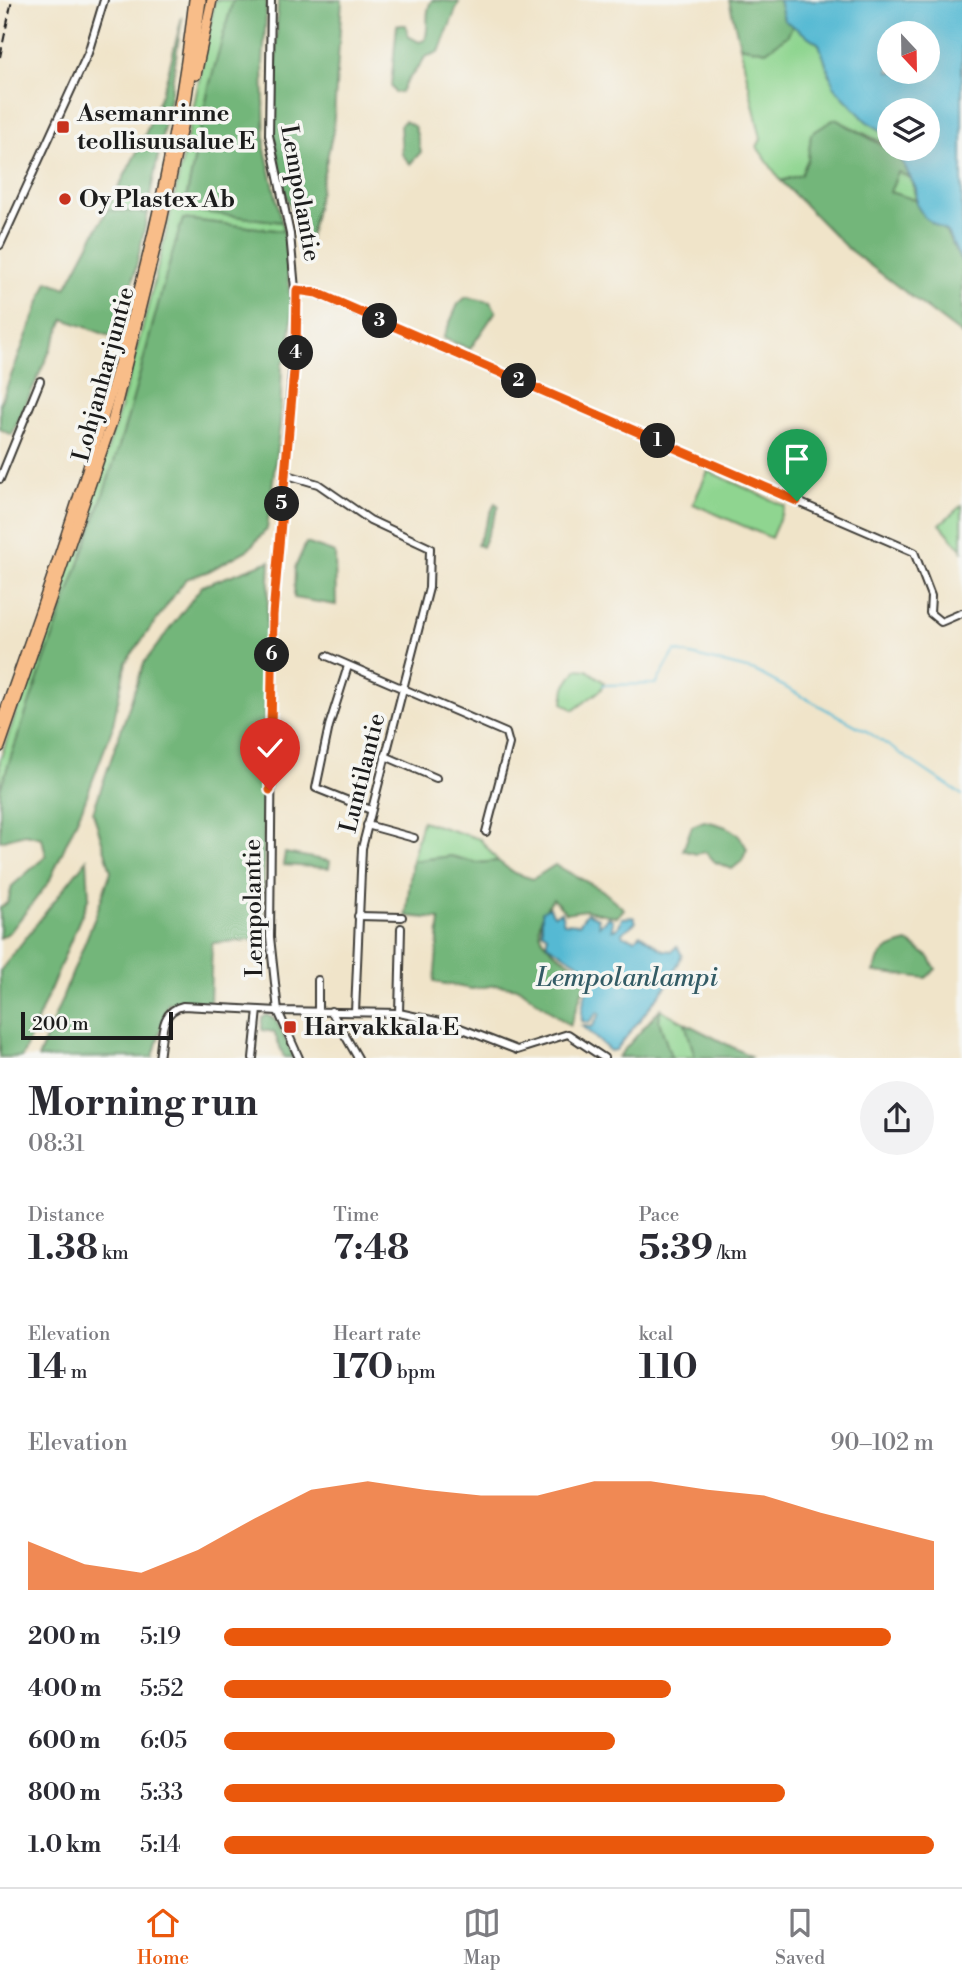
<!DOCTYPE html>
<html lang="en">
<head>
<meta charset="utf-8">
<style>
  body { margin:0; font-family:"Libre Bodoni",serif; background:#f2f2f3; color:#2b2b33; height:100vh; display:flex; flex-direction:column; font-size:26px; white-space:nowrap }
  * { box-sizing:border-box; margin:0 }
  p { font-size:23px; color:#7c7c81 }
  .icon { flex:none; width:38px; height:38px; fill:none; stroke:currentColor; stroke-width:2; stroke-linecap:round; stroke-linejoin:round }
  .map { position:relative; height:1058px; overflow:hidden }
  .drawer { display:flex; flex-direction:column; background:#fff; flex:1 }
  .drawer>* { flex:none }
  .needle { width:46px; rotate:158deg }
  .tools { position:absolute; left:877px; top:21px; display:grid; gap:14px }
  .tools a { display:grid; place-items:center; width:63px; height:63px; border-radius:50%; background:#fff; box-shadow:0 7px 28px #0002; font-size:35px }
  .scale { position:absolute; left:21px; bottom:18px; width:152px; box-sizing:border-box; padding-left:7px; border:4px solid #1c1c1c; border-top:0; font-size:19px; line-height:24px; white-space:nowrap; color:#1c1c1c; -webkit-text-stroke:5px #f6f6f2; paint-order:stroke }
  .pin { position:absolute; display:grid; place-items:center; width:60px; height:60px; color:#fff; margin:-72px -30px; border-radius:50% 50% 50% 0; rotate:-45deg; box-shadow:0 0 7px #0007 }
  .pin .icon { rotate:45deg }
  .km { position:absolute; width:35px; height:35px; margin:-18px; border-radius:50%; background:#222; color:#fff; font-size:19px; line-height:35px; text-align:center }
  .round { display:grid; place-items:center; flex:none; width:74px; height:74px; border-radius:37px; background:#f2f2f3 }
  .summary { display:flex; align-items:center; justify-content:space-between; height:119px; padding:0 28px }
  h1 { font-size:38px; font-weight:700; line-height:52px }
  .metrics { display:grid; grid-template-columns:repeat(3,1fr); gap:10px; height:119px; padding:7px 28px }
  .metrics div { display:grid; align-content:center }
  .metrics b { font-size:35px; font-weight:700 }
  .metrics small { font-size:19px; font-weight:400 }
  .metrics p { font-size:19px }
  .chart { height:196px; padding:14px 28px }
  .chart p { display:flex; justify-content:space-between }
  .chart svg { width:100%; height:126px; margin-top:7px; fill:#ea580c; opacity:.7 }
  ul { padding:0 28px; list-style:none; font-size:23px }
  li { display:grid; grid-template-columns:112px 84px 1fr; align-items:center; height:52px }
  li i { height:18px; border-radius:9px; background:#ea580c }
  .menu { display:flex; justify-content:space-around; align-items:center; height:98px; border-top:2px solid #e1e1e2; background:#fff; font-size:19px; color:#7c7c81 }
  .menu a { display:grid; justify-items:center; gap:4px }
  .menu .active { color:#ea580c }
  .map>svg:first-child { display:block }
</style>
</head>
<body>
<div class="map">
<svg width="962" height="1058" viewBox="0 0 962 1058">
  <rect width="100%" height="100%" fill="#f6f6f2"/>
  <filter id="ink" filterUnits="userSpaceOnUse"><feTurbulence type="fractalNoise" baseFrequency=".0143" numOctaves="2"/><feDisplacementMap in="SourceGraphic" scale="14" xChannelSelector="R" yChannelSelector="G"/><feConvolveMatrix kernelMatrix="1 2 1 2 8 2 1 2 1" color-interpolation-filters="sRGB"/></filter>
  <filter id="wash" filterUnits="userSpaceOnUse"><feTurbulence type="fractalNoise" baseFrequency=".00686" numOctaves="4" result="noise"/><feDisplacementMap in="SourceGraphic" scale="28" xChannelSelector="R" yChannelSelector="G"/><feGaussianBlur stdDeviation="1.57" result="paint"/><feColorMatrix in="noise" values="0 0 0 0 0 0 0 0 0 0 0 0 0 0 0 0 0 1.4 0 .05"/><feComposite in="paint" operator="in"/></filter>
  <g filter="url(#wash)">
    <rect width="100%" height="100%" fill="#f0e4c9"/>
    <g fill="#8fd590" stroke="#567856" stroke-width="2">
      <path d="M 215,0 L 233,0 L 209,87 L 184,209 L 282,222 L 284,231 L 183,219 C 157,298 141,380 115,459 C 79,570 36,679 0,790 L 0,760 C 40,639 88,521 123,398 C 161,267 189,134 215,0 Z"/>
      <polygon points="793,25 819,44 826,56 829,75 887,132 889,146 835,119 811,134 808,159 801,175 781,181 757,147 761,139 740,46 766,51 787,36"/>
      <polygon points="898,172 911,178 916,200 889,192"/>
      <polygon points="114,196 149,201 148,213 107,210"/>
      <polygon points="708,471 785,506 771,538 693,504"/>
      <polygon points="962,505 962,550 940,524"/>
      <polygon points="577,669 587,670 604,682 602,689 574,710 563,703 565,687"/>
      <polygon points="422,821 480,839 498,861 477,863 451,856 412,861"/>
      <polygon points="660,1009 685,1023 695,1057 671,1057 659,1021"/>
    </g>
    <g fill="#73b67a" stroke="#48694b" stroke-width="2">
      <polygon points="233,0 267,0 263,63 265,149 282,222 184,210 209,87"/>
      <polygon points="278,0 342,0 333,131 309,241 303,243 285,192 273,132"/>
      <path d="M 432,0 L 459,2 L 439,52 L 425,57 C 418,71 407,77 401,92 L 395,93 L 391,86 L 397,25 L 406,25 L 408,36 L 419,42 L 425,40 C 430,26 424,12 432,0 Z"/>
      <polygon points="729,0 779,0 784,20 793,25 787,36 766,51 740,46"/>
      <polygon points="182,17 170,97 149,201 114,196 143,140 166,81"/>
      <polygon points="835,119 889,149 896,149 911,178 898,172 890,192 916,200 917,206 946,232 962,263 962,335 847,248 781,181 801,175 808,159 811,134"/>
      <polygon points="405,121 415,127 421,152 410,164 402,154 400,125"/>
      <polygon points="107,210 148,213 120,340 64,319 12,435 0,429 0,404 48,281 66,288"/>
      <path d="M 183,219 L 284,231 L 292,318 L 288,355 L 282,364 L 280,424 L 267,529 L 249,549 L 209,571 L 186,579 L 126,662 L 112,729 L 83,806 L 49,882 L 10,932 L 0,938 L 0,908 L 8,902 L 12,886 L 46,856 L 42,838 L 25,834 L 0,841 L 0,790 C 36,679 79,570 115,459 C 141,380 157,298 183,219 Z"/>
      <polygon points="466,297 490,302 496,311 470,349 443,338 458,304"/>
      <polygon points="495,503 499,506 482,547 477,545"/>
      <polygon points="306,543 335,553 336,605 294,598 295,568"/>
      <polygon points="270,561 265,661 263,939 212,943 210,1002 168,1003 153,1057 38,1058 94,920 111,871 93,812 144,663 202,586"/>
      <path d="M 704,821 C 725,825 738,829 747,849 L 742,861 L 732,869 L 715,862 L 706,852 L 696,854 L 683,850 L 692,826 Z"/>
      <polygon points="285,853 330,861 329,868 283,865"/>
      <path d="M 451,856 L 477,863 L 498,861 L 514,873 L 533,879 L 555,865 L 602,890 L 624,909 L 617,917 L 585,910 L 566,913 L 553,899 C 520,937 553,951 584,971 L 587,978 L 570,1026 L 519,988 L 496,985 L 472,989 L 434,982 L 440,919 L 406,916 L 412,861 Z"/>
      <polygon points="87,859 89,897 22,1057 0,1057 0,971"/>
      <path d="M 908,942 L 929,957 L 936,969 L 926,978 L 874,972 C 879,951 888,947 908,942 Z"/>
      <polygon points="660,1009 659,1021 671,1057 618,1057"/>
      <polygon points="267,1015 276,1020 294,1057 284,1057 274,1032 262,1030 262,1018"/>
      <polygon points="685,1023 752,1057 695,1057"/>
    </g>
    <g fill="#55b9d3" stroke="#386a78" stroke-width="2" fill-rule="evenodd">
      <path d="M 779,0 L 962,0 L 962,263 L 947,232 L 925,218 L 917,206 L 916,189 L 896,149 L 928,149 L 928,110 L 889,110 L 889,135 L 866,121 L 834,87 L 819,44 L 784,20 ZM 889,33 L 928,33 L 928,72 L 889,72 Z"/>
      <path d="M 549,907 L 554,915 L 561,912 L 564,923 L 579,924 L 587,913 L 598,918 L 599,926 L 608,917 L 613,920 L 612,930 L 618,928 L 622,918 L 634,917 L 636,922 L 622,933 L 623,936 L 635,939 L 640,934 L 663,950 L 672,951 L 677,946 L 682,955 L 671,980 L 616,1050 L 610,1051 L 582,1026 L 592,1027 L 600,1014 L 598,1012 L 589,1023 L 582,1021 C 579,1003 592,987 588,969 L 547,944 L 547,935 L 542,931 L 542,911 Z"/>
    </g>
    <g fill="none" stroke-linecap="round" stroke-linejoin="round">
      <polyline stroke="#55b9d3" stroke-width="2" points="603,685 656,684 675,651 755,671 868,732 962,795"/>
    </g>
  </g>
  <g filter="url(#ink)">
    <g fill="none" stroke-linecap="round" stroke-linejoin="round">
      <defs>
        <g id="minor">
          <polyline points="271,0 269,135 290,234 297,311 273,615 270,937 278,1011 299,1058"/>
          <polyline points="0,245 88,53 104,0"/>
          <polyline points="297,290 317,294 914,552 931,596 930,613 941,622 962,613"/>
          <polyline points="284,474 318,484 370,520 430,548 429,588 362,848 355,1012"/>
          <polyline points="0,479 40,381"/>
          <polyline points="327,656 506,733 509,744 486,832"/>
          <polyline points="348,666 329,726 316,788 371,810"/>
          <polyline points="385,756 436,778"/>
          <polyline points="367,825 414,838"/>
          <polyline points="358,916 402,917"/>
          <polyline points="318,1010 318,980"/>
          <polyline points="331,1011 358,1058"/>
          <polyline points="399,1013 401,928"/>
          <path d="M 159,1058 C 163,1037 159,1011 183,1006 L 278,1011 L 399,1013 L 450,1024 L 517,1050 L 568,1034 L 604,1058"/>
          <polyline points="253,1058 258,1010"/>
        </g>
        <g id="highway">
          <polyline points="196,75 212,0"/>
          <path d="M 0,725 C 84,490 166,249 194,0"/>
          <polyline points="0,747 113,419 162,221 184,117 201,0"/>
        </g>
      </defs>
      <use href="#minor" stroke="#3c3a36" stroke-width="10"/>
      <use href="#highway" stroke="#3c3a36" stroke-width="12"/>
      <use href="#minor" stroke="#fff" stroke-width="6"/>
      <use href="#highway" stroke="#f8bd89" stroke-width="9"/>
      <polyline stroke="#1c1c1c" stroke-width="2" stroke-dasharray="10 5" stroke-linecap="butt" points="0,57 12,0"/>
    </g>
  </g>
  <g fill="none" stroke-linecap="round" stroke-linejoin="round" filter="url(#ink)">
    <defs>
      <polyline id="route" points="270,790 273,615 296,348 297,290 317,293 797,501"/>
    </defs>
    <use href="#route" stroke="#fff" stroke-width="14"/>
    <use href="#route" stroke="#ea580c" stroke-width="9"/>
  </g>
  <g fill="#c8321e" stroke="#f6f6f2" stroke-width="2.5">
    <rect x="56" y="120" width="14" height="14" rx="3.5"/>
    <circle cx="65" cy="199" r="7"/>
    <rect x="283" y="1020" width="14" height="14" rx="3.5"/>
  </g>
  <g text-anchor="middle" stroke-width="7" stroke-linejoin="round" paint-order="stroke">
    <g font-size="24" font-weight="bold" fill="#1c1c1c" stroke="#f6f6f2" text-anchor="start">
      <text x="77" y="121">Asemanrinne<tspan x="77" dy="28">teollisuusalue E</tspan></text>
      <text x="79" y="207">Oy Plastex Ab</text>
      <text x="304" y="1035">Harvakkala E</text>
    </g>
    <g font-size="24" fill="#1c1c1c" stroke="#f6f6f2">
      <text transform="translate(301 193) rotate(80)" y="8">Lempolantie</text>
      <text transform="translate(103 374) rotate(-75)" y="8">Lohjanharjuntie</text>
      <text transform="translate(362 773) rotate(-76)" y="8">Luntilantie</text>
      <text transform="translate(253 908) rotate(-91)" y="8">Lempolantie</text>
    </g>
    <g font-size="26" font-style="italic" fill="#335b65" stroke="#f6f6f2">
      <text x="627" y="986">Lempolanlampi</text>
    </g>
  </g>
</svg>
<div class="tools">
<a><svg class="needle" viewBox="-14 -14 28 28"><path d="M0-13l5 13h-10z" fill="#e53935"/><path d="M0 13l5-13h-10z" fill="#7c7c81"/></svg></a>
<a><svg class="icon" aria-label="layers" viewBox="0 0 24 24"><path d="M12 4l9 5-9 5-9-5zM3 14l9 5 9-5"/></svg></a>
</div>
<div class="scale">200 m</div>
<div class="pin" style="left:797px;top:501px;background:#1e9e55"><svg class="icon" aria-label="arrive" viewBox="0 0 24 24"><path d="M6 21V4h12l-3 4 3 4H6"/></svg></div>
<div class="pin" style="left:270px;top:790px;background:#d93025"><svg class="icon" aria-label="check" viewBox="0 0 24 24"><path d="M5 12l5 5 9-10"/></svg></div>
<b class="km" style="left:658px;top:441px">1</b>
<b class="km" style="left:519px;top:381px">2</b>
<b class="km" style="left:380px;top:321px">3</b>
<b class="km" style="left:296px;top:353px">4</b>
<b class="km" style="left:282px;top:504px">5</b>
<b class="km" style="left:272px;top:655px">6</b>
</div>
<section class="drawer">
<div class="summary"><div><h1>Morning run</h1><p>08:31</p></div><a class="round"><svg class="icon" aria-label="share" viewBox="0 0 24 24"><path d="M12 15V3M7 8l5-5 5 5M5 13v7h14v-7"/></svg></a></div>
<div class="metrics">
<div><p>Distance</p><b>1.38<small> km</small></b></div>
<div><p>Time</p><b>7:48</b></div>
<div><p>Pace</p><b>5:39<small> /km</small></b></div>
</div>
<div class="metrics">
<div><p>Elevation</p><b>14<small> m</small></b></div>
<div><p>Heart rate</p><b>170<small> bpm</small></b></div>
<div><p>kcal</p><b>110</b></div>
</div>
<div class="chart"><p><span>Elevation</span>90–102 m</p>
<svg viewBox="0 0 160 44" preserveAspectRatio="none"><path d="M0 44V27L10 35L20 38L30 30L40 19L50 9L60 6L70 9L80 11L90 11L100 6L110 6L120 9L130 11L140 17L150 22L160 27V44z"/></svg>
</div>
<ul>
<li><b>200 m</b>5:19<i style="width:94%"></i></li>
<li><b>400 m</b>5:52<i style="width:63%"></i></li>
<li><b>600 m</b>6:05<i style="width:55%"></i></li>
<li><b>800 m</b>5:33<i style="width:79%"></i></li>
<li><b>1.0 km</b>5:14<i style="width:100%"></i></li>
</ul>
</section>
<nav class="menu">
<a class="active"><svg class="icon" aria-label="home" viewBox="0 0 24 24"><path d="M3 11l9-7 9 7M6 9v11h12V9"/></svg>Home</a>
<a><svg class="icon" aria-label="map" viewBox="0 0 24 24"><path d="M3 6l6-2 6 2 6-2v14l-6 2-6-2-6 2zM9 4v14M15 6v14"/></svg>Map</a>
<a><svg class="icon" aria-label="saved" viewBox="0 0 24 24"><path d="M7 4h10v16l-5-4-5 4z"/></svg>Saved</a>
</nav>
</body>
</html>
